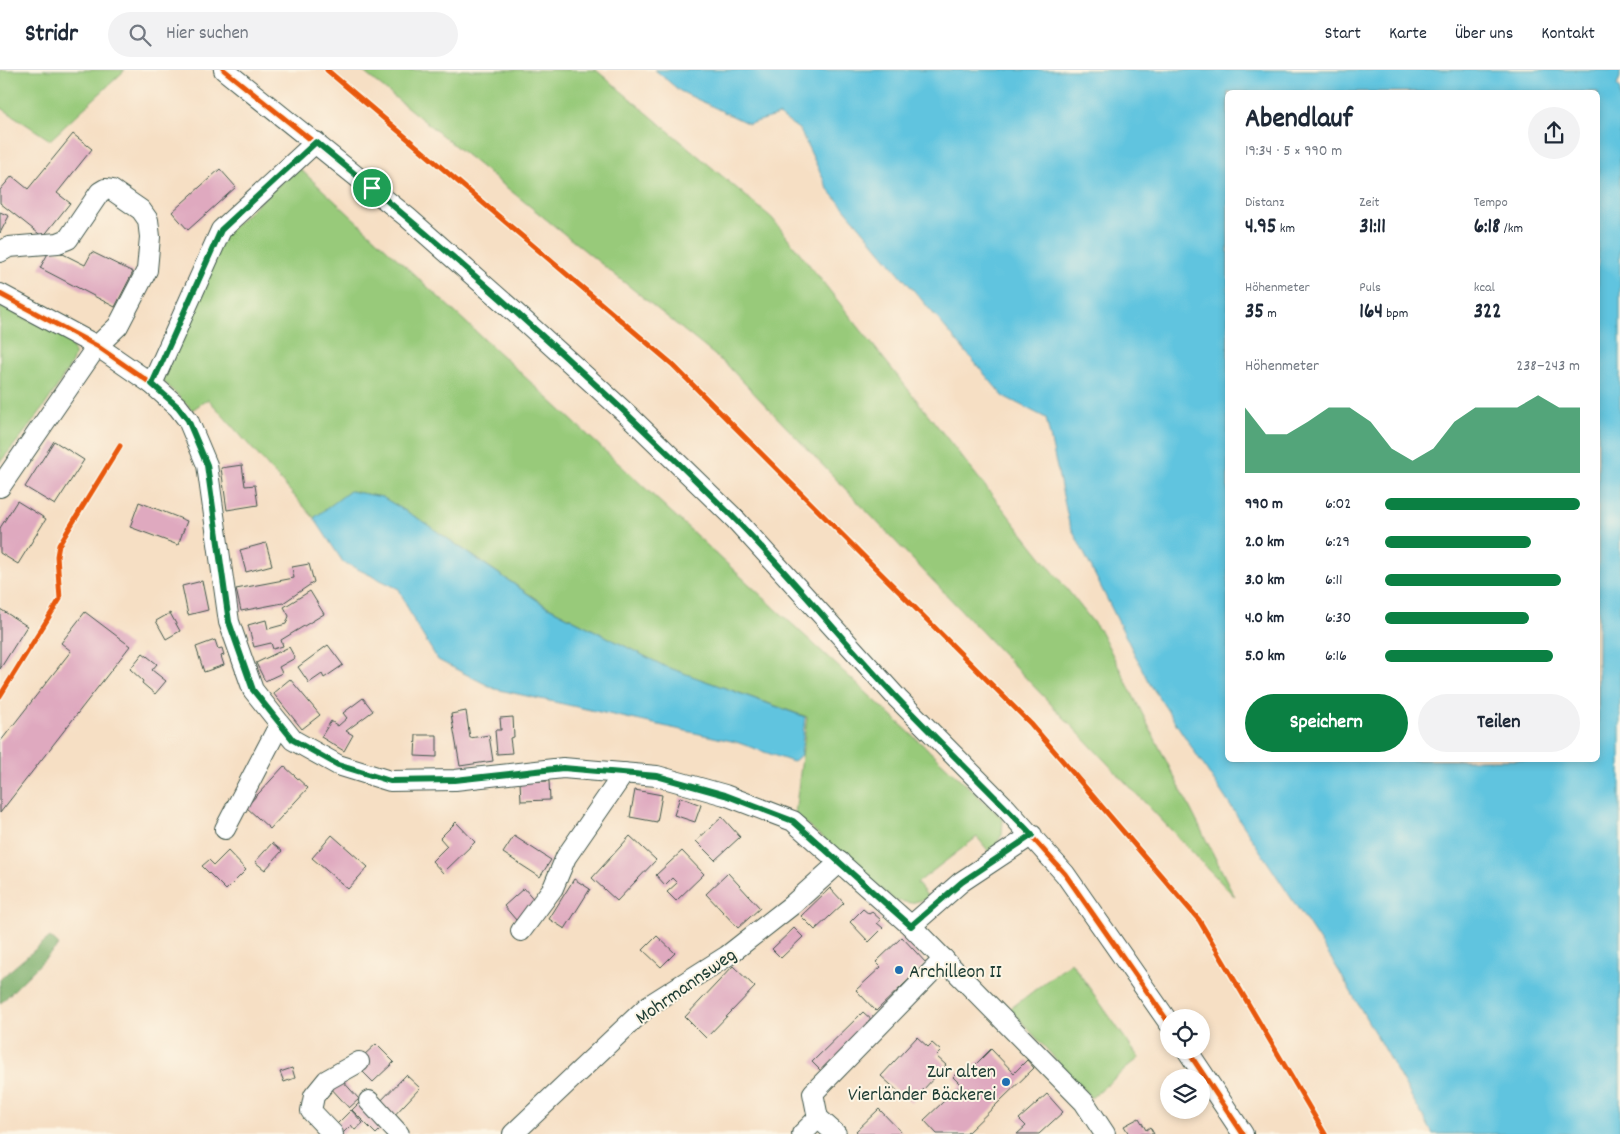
<!DOCTYPE html>
<html lang="de">
<head>
<meta charset="utf-8">
<style>
  body { margin:0; font-family:Dekko,sans-serif; background:#f2f2f3; color:#1f2937; height:100vh; display:flex; flex-direction:column; font-size:19px; white-space:nowrap }
  * { box-sizing:border-box; margin:0 }
  p { font-size:16px; color:#747a83 }
  .icon { flex:none; width:28px; height:28px; fill:none; stroke:currentColor; stroke-width:2; stroke-linecap:round; stroke-linejoin:round }
  .map { position:relative; flex:1; overflow:hidden }
  .panel { position:absolute; left:1225px; top:20px; width:375px; height:672px; display:flex; flex-direction:column; background:#fff; border-radius:8px; box-shadow:0 2px 8px #0003 }
  .panel>* { flex:none }
  .controls { position:absolute; left:1160px; top:939px; display:grid; gap:10px }
  .controls a { display:grid; place-items:center; width:50px; height:50px; border-radius:50%; background:#fff; box-shadow:0 2px 8px #0003; font-size:25px }
  .pin { position:absolute; display:grid; place-items:center; width:42px; height:42px; color:#fff; margin:-21px; border:2px solid #fff; border-radius:50%; box-shadow:0 1px 5px #0007 }
  .round { display:grid; place-items:center; flex:none; width:52px; height:52px; border-radius:26px; background:#f2f2f3 }
  .overview { display:flex; align-items:center; justify-content:space-between; height:85px; padding:0 20px }
  h1 { font-size:28px; font-weight:700; line-height:38px }
  .stats { display:grid; grid-template-columns:repeat(3,1fr); gap:8px; height:85px; padding:5px 20px }
  .stats div { display:grid; align-content:center }
  .stats b { font-size:21px; font-weight:700 }
  .stats small { font-size:14px; font-weight:400 }
  .stats p { font-size:14px }
  .chart { height:140px; padding:10px 20px }
  .chart p { display:flex; justify-content:space-between }
  .chart svg { width:100%; height:90px; margin-top:5px; fill:#0b8043; opacity:.7 }
  .primary-button { display:flex; gap:10px; margin-top:auto; padding:10px 20px }
  .primary-button a { flex:1; height:58px; border-radius:30px; background:#0b8043; color:#fff; font-size:20px; font-weight:700; line-height:58px; text-align:center }
  .primary-button a+a { background:#f2f2f3; color:#1f2937 }
  ul { padding:0 20px; list-style:none; font-size:16px }
  li { display:grid; grid-template-columns:80px 60px 1fr; align-items:center; height:38px }
  li i { height:12px; border-radius:6px; background:#0b8043 }
  header { display:flex; align-items:center; gap:30px; box-sizing:border-box; height:70px; padding:0 25px; background:#fff; border-bottom:1px solid #e0e1e3 }
  header strong { font-size:24px }
  nav { display:flex; gap:28px; margin-inline-start:auto; font-size:18px }
  .search { width:350px; height:45px; background:#f2f2f3; display:flex; align-items:center; gap:12px; box-sizing:border-box; padding:0 18px; border-radius:28px; color:#747a83; font-size:19px }
  .map>svg:first-child { display:block }
</style>
</head>
<body>
<header>
<strong>Stridr</strong>
<div class="search"><svg class="icon" aria-label="search" viewBox="0 0 24 24"><circle cx="10" cy="10" r="6"/><path d="M15 15l6 6"/></svg>Hier suchen</div>
<nav><a>Start</a><a>Karte</a><a>Über uns</a><a>Kontakt</a></nav>
</header>
<div class="map">
<svg width="1620" height="1064" viewBox="0 0 1620 1064">
  <rect width="100%" height="100%" fill="#fcf5e5"/>
  <filter id="ink" filterUnits="userSpaceOnUse"><feTurbulence type="fractalNoise" baseFrequency=".02" numOctaves="2"/><feDisplacementMap in="SourceGraphic" scale="10" xChannelSelector="R" yChannelSelector="G"/><feConvolveMatrix kernelMatrix="1 2 1 2 8 2 1 2 1" color-interpolation-filters="sRGB"/></filter>
  <filter id="wash" filterUnits="userSpaceOnUse"><feTurbulence type="fractalNoise" baseFrequency=".0096" numOctaves="4" result="noise"/><feDisplacementMap in="SourceGraphic" scale="20" xChannelSelector="R" yChannelSelector="G"/><feGaussianBlur stdDeviation="1.12" result="paint"/><feColorMatrix in="noise" values="0 0 0 0 0 0 0 0 0 0 0 0 0 0 0 0 0 1.4 0 .05"/><feComposite in="paint" operator="in"/></filter>
  <g filter="url(#wash)">
    <rect width="100%" height="100%" fill="#f6dfc4"/>
    <g fill="#98ca7a" stroke="#5c8457">
      <polygon points="0,0 125,0 50,70 0,37"/>
      <polygon points="361,0 596,0 772,148 1101,562 1235,827 728,296"/>
      <polygon points="298,97 1003,749 1002,765 990,783 977,767 917,813 929,828 911,833 894,830 795,744 807,647 664,596 545,535 419,449 382,427 350,421 314,448 208,329 192,340 161,309 223,166"/>
      <path d="M 3,237 L 67,269 C 71,274 75,279 74,286 C 72,294 67,301 63,307 C 45,338 23,365 0,392 L 0,238 Z"/>
      <polygon points="1071,892 1139,988 1091,1028 1010,939"/>
    </g>
    <polygon fill="#7aae6a" stroke="#4c764f" points="50,867 59,875 0,934 0,909"/>
    <g fill="#61c4df" stroke="#40808a" fill-rule="evenodd">
      <path d="M 655,0 L 1620,0 L 1620,7 L 1617,16 L 1620,20 L 1620,1064 L 1433,1064 L 1336,896 L 1148,611 L 1069,453 L 1046,348 L 1003,326 L 828,119 L 800,60 L 779,45 L 749,54 L 680,21 ZM 1228,22 L 1598,22 L 1598,690 L 1228,690 Z"/>
      <polygon points="350,421 382,427 419,449 544,535 664,596 805,647 801,685 793,692 736,672 495,619 438,590 415,553 399,519 343,492 314,448"/>
    </g>
    <g id="blocks">
      <g fill="#dfa9bf">
        <polygon points="73,64 92,79 57,123 70,133 43,167 0,133 0,120 12,106 28,119"/>
        <polygon points="220,99 236,117 188,160 172,142"/>
        <polygon points="0,142 9,146 0,163"/>
        <polygon points="51,178 85,195 92,182 133,202 115,237 40,198"/>
        <polygon points="54,371 84,390 55,435 25,417"/>
        <polygon points="242,395 245,416 255,415 258,435 227,440 221,398"/>
        <polygon points="17,431 46,449 18,494 0,483 0,458"/>
        <polygon points="139,432 187,451 178,475 130,457"/>
        <polygon points="266,473 272,495 246,502 240,480"/>
        <polygon points="309,494 314,512 283,533 241,541 236,519 294,508 292,497"/>
        <polygon points="202,511 208,540 188,545 182,516"/>
        <polygon points="310,521 324,544 281,570 283,576 273,579 271,573 254,577 248,555 266,550 268,559 286,554 289,546 284,537"/>
        <polygon points="0,539 27,556 0,599"/>
        <polygon points="85,542 130,576 0,743 0,672 71,581 61,573"/>
        <polygon points="170,543 180,561 166,569 156,551"/>
        <polygon points="215,570 218,579 222,578 224,585 221,586 224,595 204,602 196,577"/>
        <polygon points="328,575 343,595 324,608 322,604 309,613 298,597"/>
        <polygon points="289,577 295,588 279,597 282,603 265,611 256,593"/>
        <polygon points="143,583 157,594 152,600 166,611 155,624 142,613 143,611 130,599"/>
        <polygon points="290,609 320,645 302,659 273,623"/>
        <polygon points="363,628 373,641 346,661 353,665 344,681 321,667 331,651 338,656 347,648 343,643"/>
        <polygon points="466,641 470,668 489,665 493,691 460,696 451,644"/>
        <polygon points="513,647 514,667 510,668 512,683 497,684 495,660 501,660 500,648"/>
        <polygon points="416,665 437,665 437,687 415,686"/>
        <polygon points="284,696 308,718 270,759 246,737"/>
        <polygon points="549,711 550,730 521,731 520,712"/>
        <polygon points="635,720 662,725 657,752 630,747"/>
        <polygon points="680,727 701,735 695,752 674,745"/>
        <polygon points="722,747 740,767 715,790 696,771"/>
        <polygon points="456,752 475,772 443,803 432,791 447,776 440,768"/>
        <polygon points="332,765 368,797 348,819 312,788"/>
        <polygon points="514,766 551,790 540,807 503,783"/>
        <polygon points="630,766 656,790 617,831 592,808"/>
        <polygon points="272,773 282,781 265,800 255,792"/>
        <polygon points="228,781 246,800 226,820 202,796 209,790 214,795"/>
        <polygon points="682,781 704,804 676,831 667,822 677,813 672,808 665,815 656,805"/>
        <polygon points="728,803 760,838 738,858 706,824"/>
        <polygon points="574,809 590,819 565,859 549,849"/>
        <polygon points="524,818 536,832 516,850 504,836"/>
        <polygon points="830,818 844,833 815,860 801,846"/>
        <polygon points="863,839 869,844 872,842 881,850 877,853 883,858 869,872 850,852"/>
        <polygon points="794,858 803,867 781,888 772,879"/>
        <polygon points="657,866 675,883 661,897 643,880"/>
        <polygon points="902,867 926,893 876,941 856,920 881,897 876,892"/>
        <polygon points="733,896 755,917 706,968 685,947"/>
        <polygon points="863,942 873,951 822,1002 812,992"/>
        <polygon points="917,967 928,977 932,973 941,981 936,986 946,995 911,1033 881,1006"/>
        <polygon points="376,974 394,992 373,1012 359,998 363,986"/>
        <polygon points="991,979 1014,1003 1027,990 1034,998 966,1064 937,1064 924,1050 961,1015 953,1007 959,1001 964,1006"/>
        <polygon points="292,998 295,1008 284,1012 280,1002"/>
        <polygon points="406,1005 420,1018 390,1050 376,1036"/>
        <polygon points="340,1008 359,1029 349,1038 330,1017"/>
        <polygon points="1047,1024 1063,1042 1039,1064 1017,1064 1026,1056 1019,1049"/>
        <polygon points="361,1031 385,1055 376,1064 352,1040"/>
        <polygon points="879,1039 903,1064 859,1064 856,1061"/>
        <polygon points="351,1040 363,1053 355,1060 351,1055 342,1064 335,1056"/>
        <polygon points="1139,1048 1146,1060 1150,1057 1154,1064 1129,1064 1124,1056"/>
      </g>
    </g>
  </g>
  <g filter="url(#ink)">
    <use href="#blocks" fill-opacity="0" stroke="#3f554a" stroke-width="1"/>
    <g fill="none" stroke-linecap="round" stroke-linejoin="round">
      <defs>
        <g id="minor">
          <polyline points="224,0 407,147 519,246 629,346 735,449 898,629 1006,738 1065,804 1169,953"/>
          <polyline points="0,182 9,177 58,173 68,169 100,122 105,119 112,120 141,140 148,150 150,167 147,200 118,256 97,276 0,417"/>
          <polyline points="0,224 97,276 152,314 178,337 188,350 207,395 229,552 253,620 293,670 338,695 390,711 455,710 563,698 657,706 725,725 793,751 911,856 1084,1032 1105,1064"/>
          <polyline points="152,314 221,160 316,72"/>
          <polyline points="225,759 275,663 283,658"/>
          <polyline points="911,856 961,812 1032,765"/>
          <polyline points="521,861 553,818 566,787 624,703"/>
          <polyline points="1187,980 1243,1064"/>
          <polyline points="369,1031 399,1064"/>
          <polyline points="333,1064 311,1041 314,1026 327,1010 359,992"/>
          <polyline points="513,1064 648,936 727,886 792,835 840,792"/>
          <polyline points="802,1064 818,1048"/>
          <polyline points="836,1064 818,1048 813,1023 944,889"/>
        </g>
      </defs>
      <use href="#minor" stroke="#3f554a" stroke-width="22"/>
      <use href="#minor" stroke="#fff" stroke-width="20"/>
      <defs>
        <g id="cycleway">
          <polyline points="224,0 407,147 519,246 629,346 735,449 898,629 1006,738 1065,804 1169,953"/>
          <polyline points="327,0 672,294 1031,654 1199,850 1325,1064"/>
          <polyline points="0,224 97,276 152,314"/>
          <polyline points="0,626 60,529 57,486 59,475 120,376"/>
          <polyline points="1187,980 1243,1064"/>
        </g>
      </defs>
      <use href="#cycleway" stroke="#fcf5e5" stroke-width="8"/>
      <use href="#cycleway" stroke="#e8590c" stroke-width="5"/>
    </g>
  </g>
  <g fill="none" stroke-linecap="round" stroke-linejoin="round" filter="url(#ink)">
    <defs>
      <path id="route" d="M 316,72 C 461,190 601,315 733,447 C 791,506 842,570 898,629 C 942,675 988,719 1032,765 L 962,812 L 911,856 L 793,751 L 725,725 L 657,706 L 563,698 L 455,710 L 390,711 L 338,695 L 293,670 L 253,620 L 229,552 L 207,395 L 188,350 L 178,337 L 152,314 L 221,160 Z"/>
    </defs>
    <use href="#route" stroke="#fff" stroke-width="10"/>
    <use href="#route" stroke="#0b8043" stroke-width="6"/>
  </g>
  <g fill="#1f6fb2" stroke="#fcf5e5" stroke-width="2">
    <circle cx="899" cy="900" r="5"/>
    <circle cx="1006" cy="1012" r="5"/>
  </g>
  <g text-anchor="middle" stroke-width="4" stroke-linejoin="round" paint-order="stroke">
    <g font-size="20" fill="#1f3d34" stroke="#fcf5e5" text-anchor="start">
      <text x="909" y="907">Archilleon II</text>
      <text x="996" y="1007" text-anchor="end">Zur alten<tspan x="996" dy="23">Vierländer Bäckerei</tspan></text>
    </g>
    <g font-size="20" fill="#1f3d34" stroke="#fcf5e5">
      <text transform="translate(685 915) rotate(-35)" y="7">Mohrmannsweg</text>
    </g>
  </g>
</svg>
<div class="controls">
<a><svg class="icon" aria-label="locate" viewBox="0 0 24 24"><circle cx="12" cy="12" r="6"/><path d="M12 2v4M12 18v4M2 12h4M18 12h4"/></svg></a>
<a><svg class="icon" aria-label="layers" viewBox="0 0 24 24"><path d="M12 4l9 5-9 5-9-5zM3 14l9 5 9-5"/></svg></a>
</div>
<div class="pin" style="left:372px;top:118px;background:#1e9e55"><svg class="icon" aria-label="arrive" viewBox="0 0 24 24"><path d="M6 21V4h12l-3 4 3 4H6"/></svg></div>
<section class="panel">
<div class="overview"><div><h1>Abendlauf</h1><p>19:34 · 5 × 990 m</p></div><a class="round"><svg class="icon" aria-label="share" viewBox="0 0 24 24"><path d="M12 15V3M7 8l5-5 5 5M5 13v7h14v-7"/></svg></a></div>
<div class="stats">
<div><p>Distanz</p><b>4.95<small> km</small></b></div>
<div><p>Zeit</p><b>31:11</b></div>
<div><p>Tempo</p><b>6:18<small> /km</small></b></div>
</div>
<div class="stats">
<div><p>Höhenmeter</p><b>35<small> m</small></b></div>
<div><p>Puls</p><b>164<small> bpm</small></b></div>
<div><p>kcal</p><b>322</b></div>
</div>
<div class="chart"><p><span>Höhenmeter</span>238–243 m</p>
<svg viewBox="0 0 160 44" preserveAspectRatio="none"><path d="M0 44V12L10 25L20 25L30 19L40 12L50 12L60 19L70 32L80 38L90 32L100 19L110 12L120 12L130 12L140 6L150 12L160 12V44z"/></svg>
</div>
<ul>
<li><b>990 m</b>6:02<i style="width:100%"></i></li>
<li><b>2.0 km</b>6:29<i style="width:75%"></i></li>
<li><b>3.0 km</b>6:11<i style="width:90%"></i></li>
<li><b>4.0 km</b>6:30<i style="width:74%"></i></li>
<li><b>5.0 km</b>6:16<i style="width:86%"></i></li>
</ul>
<div class="primary-button"><a>Speichern</a><a>Teilen</a></div>
</section>
</div>
</body>
</html>
